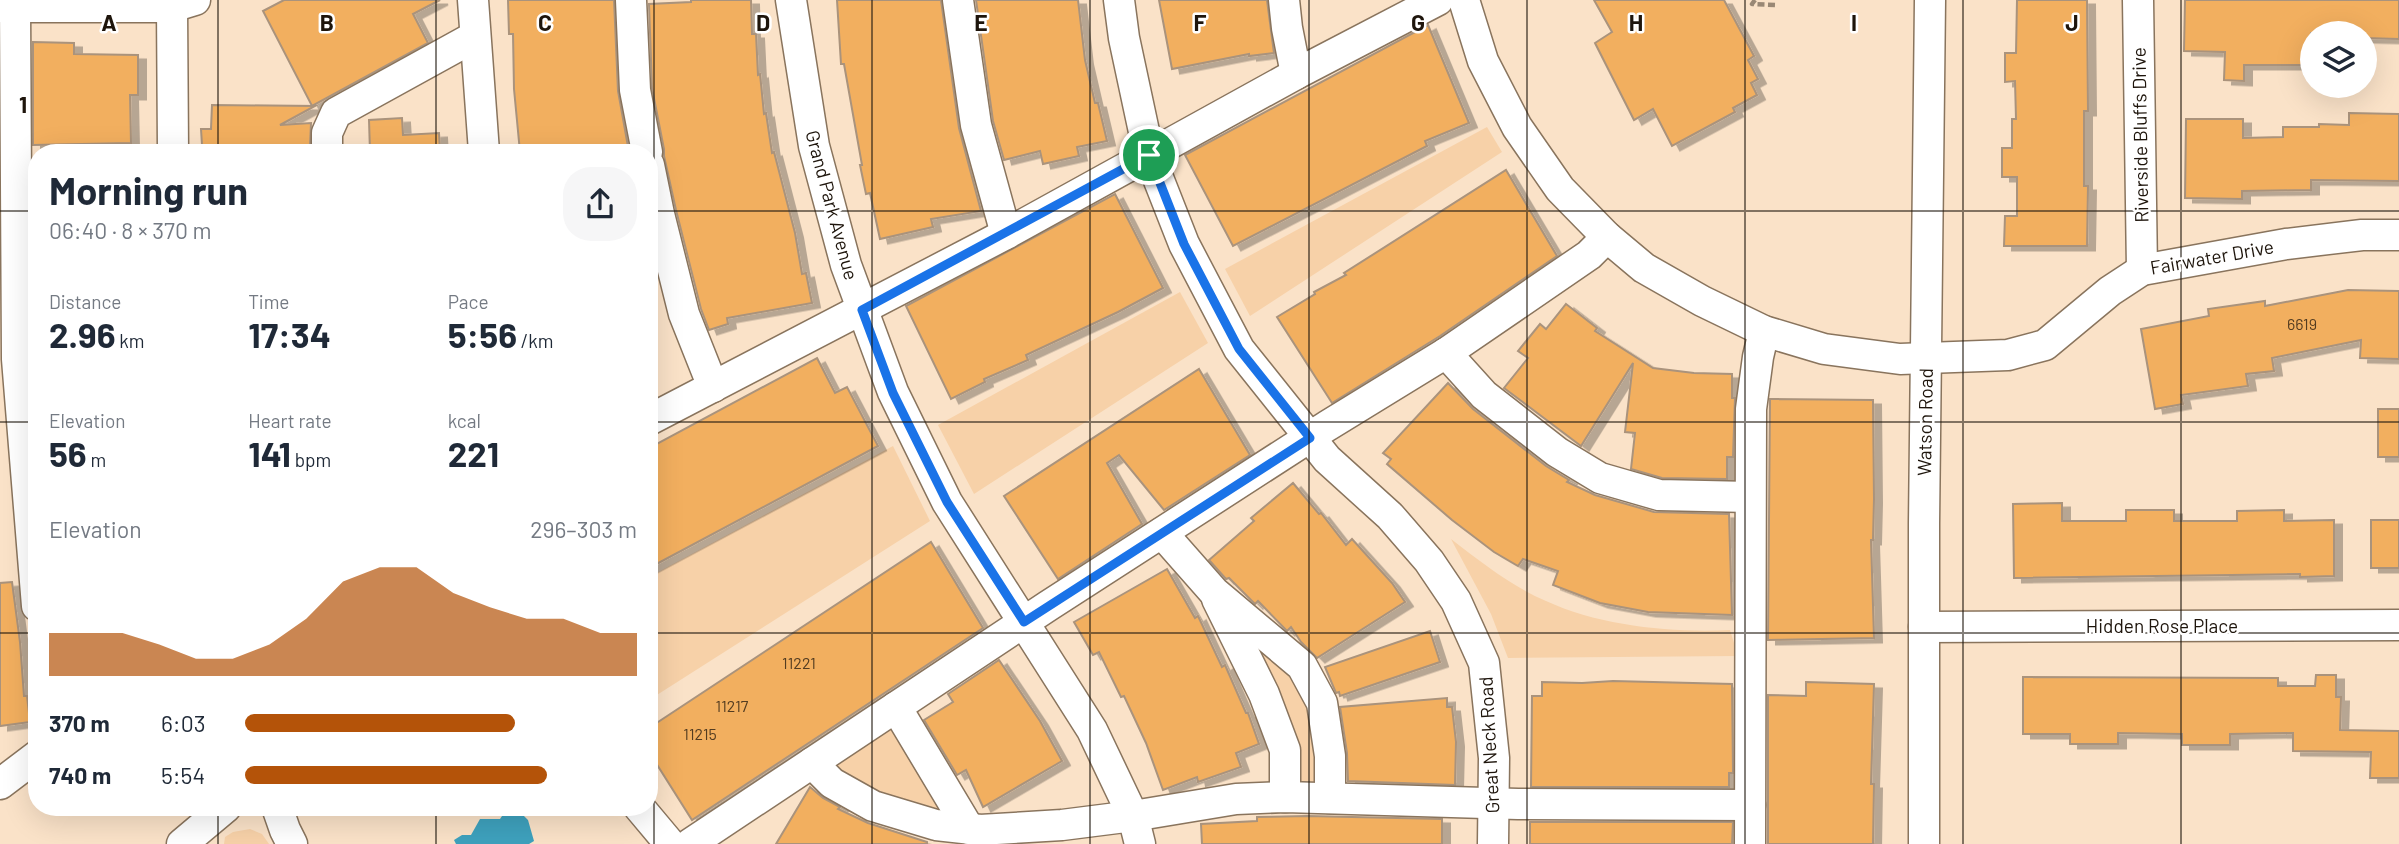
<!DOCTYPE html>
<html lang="en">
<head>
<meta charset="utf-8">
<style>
  body { margin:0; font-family:Barlow,sans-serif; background:#f6f6f7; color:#1f2937; height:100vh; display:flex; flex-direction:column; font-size:26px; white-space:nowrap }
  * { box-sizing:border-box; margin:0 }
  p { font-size:23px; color:#747a83 }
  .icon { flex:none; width:38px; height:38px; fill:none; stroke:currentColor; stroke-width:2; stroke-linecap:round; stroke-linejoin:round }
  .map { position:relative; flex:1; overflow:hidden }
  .side { position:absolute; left:28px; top:144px; width:630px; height:672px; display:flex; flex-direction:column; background:#fff; border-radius:28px; box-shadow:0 7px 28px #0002 }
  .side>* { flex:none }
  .controls { position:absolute; left:2300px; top:21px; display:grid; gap:14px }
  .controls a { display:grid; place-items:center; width:77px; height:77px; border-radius:50%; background:#fff; box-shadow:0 7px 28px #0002; font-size:35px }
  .pin { position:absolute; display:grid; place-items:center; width:60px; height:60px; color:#fff; margin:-30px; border:4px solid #fff; border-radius:50%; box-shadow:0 2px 7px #0007 }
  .round { display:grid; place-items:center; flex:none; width:74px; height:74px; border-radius:28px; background:#f6f6f7 }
  .headline { display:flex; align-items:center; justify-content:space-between; height:119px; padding:0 21px }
  h1 { font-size:38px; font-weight:700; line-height:52px }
  .figures { display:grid; grid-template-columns:repeat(3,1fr); gap:10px; height:119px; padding:7px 21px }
  .figures div { display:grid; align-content:center }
  .figures b { font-size:35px; font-weight:700 }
  .figures small { font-size:19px; font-weight:400 }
  .figures p { font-size:19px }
  .chart { height:196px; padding:14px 21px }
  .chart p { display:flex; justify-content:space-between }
  .chart svg { width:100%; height:126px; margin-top:7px; fill:#b45309; opacity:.7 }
  ul { padding:0 21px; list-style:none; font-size:23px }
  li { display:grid; grid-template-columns:112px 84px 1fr; align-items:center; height:52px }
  li i { height:18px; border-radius:9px; background:#b45309 }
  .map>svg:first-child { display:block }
</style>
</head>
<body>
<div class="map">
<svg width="2399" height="844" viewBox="0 0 2399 844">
  <defs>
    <filter id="shadow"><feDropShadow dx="8" dy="4.5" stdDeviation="0" flood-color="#0004"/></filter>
  </defs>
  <rect width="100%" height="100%" fill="#fae2c8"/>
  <g fill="#f7d1a8">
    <polygon points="1487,127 1502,152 1250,316 1225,269"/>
    <polygon points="1180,292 1208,343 974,494 938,425"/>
    <polygon points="893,446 930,521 649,700 649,577"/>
    <path d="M 1451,539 C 1481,562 1511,586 1546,601 C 1600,626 1672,633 1730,630 L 1738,656 L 1508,658 L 1491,614 Z"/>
    <polygon points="1235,639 1302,666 1330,798 1285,797"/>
    <polygon points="896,707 969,829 936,825 812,763"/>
    <polygon points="250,829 262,834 269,844 224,844 225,837 233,832"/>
  </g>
  <polygon fill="#3ea1bd" points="512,807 515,807 528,820 534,841 529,844 456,844 454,840 462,835 471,835 480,819 500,819 506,810"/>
  <g fill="#f2af5f" stroke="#aa937c" stroke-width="2" filter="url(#shadow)">
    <polygon points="284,0 440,0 413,14 428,43 312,106 263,11"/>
    <polygon points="508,0 614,0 618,91 629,152 520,152 514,89 513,34 509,34"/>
    <polygon points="691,0 751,0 752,34 756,34 758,75 760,74 764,114 766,113 772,153 774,152 795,233 802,274 806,273 812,303 727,318 728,324 709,330 701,309 676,210 664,156 664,149 652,88 649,4 691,2"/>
    <polygon points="837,0 941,0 959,128 981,211 931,219 933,227 880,239 870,193 866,194 860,165 862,165 844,64 841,64"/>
    <polygon points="976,0 1078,0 1085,60 1095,103 1098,103 1107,141 1077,147 1079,156 1043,164 1040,151 1004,160 993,121"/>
    <polygon points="1159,0 1267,0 1274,53 1249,56 1249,54 1172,69"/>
    <polygon points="1594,0 1724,0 1754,56 1748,60 1758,79 1751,83 1757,95 1733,108 1735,112 1672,146 1653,109 1634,120 1595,43 1612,32"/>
    <polygon points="2017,0 2087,0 2088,111 2084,111 2084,186 2088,186 2087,246 2004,246 2005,216 2017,216 2017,177 2002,177 2002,148 2012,148 2012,119 2016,119 2015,81 2005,82 2005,53 2016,53"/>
    <polygon points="2185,0 2399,0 2399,39 2364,38 2364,33 2311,33 2311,65 2244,65 2244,81 2224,80 2225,52 2184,51"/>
    <polygon points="1428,25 1469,123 1425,141 1427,146 1233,246 1185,155"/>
    <polygon points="33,42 74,43 74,54 138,55 138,95 130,95 131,143 33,145"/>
    <polygon points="212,105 315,106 280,125 311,123 310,146 202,145 201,129 211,129"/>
    <polygon points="2349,113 2399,114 2399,181 2311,180 2311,190 2242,191 2242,199 2185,198 2186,119 2243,119 2243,138 2283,137 2283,127 2319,127 2319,124 2349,125"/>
    <polygon points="402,118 403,135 439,133 440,152 370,152 369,120"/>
    <polygon points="1506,170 1557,256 1440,336 1332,403 1277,317 1315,294 1314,292 1346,275 1344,273"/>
    <polygon points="1115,194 1163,288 1118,312 1026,355 1028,360 984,379 985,382 951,399 906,306"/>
    <polygon points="34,245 37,245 37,386 34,358"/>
    <polygon points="2348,290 2399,291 2399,359 2360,358 2361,340 2272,358 2274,371 2246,374 2248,386 2181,395 2183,404 2155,409 2141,329 2209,316 2208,309 2265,301 2265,306"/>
    <polygon points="1566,304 1597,328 1595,331 1653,368 1694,373 1732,374 1732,398 1735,398 1733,457 1727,457 1727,479 1662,478 1631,469 1635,433 1625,432 1633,363 1581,446 1504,388 1528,358 1518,351 1540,324 1546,329"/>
    <polygon points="817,358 835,393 847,387 878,446 649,568 649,448"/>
    <polygon points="1199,369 1250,455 1164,510 1119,455 1107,463 1142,524 1058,579 1004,496"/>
    <polygon points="1448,383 1473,409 1546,466 1569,480 1567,482 1595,495 1654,512 1729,514 1732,615 1648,612 1600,603 1553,585 1558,571 1523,559 1518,566 1494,552 1452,520 1387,464 1391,459 1383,453"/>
    <polygon points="1770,399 1873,400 1874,499 1873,540 1871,540 1874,638 1768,640"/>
    <rect x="2378" y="409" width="21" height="48"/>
    <polygon points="1293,483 1319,514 1321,513 1346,545 1352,539 1392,583 1405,602 1317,658 1301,642 1291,627 1287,631 1258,601 1255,604 1229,578 1226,579 1209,560 1254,521 1251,518"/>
    <polygon points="2062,503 2062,521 2126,521 2126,510 2174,510 2174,521 2237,521 2237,511 2284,510 2284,521 2334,520 2334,576 2300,577 2300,574 2014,578 2013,504"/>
    <rect x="2371" y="520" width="28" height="48"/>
    <polygon points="931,542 983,628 692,820 649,752 649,728"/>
    <polygon points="1167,569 1195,618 1198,616 1222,667 1225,665 1246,713 1248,713 1259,744 1236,753 1241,767 1198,782 1197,777 1163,790 1146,743 1124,696 1121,697 1099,652 1093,655 1074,622"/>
    <polygon points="12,582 20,642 24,696 27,696 30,722 0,726 0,583"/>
    <polygon points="1430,631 1440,662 1340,696 1339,692 1336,693 1325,667"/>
    <polygon points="999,660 1040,721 1062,761 983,807 966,770 957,775 924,720 953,702 948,694"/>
    <polygon points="2316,675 2336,675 2336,697 2341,697 2340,730 2399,731 2399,778 2370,778 2371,752 2293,751 2293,733 2230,734 2230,745 2182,745 2182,734 2118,733 2118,744 2070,744 2070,734 2023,734 2023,677 2278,678 2278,686 2315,686"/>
    <polygon points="1613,681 1732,684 1733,773 1729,773 1729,787 1531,787 1532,696 1542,696 1542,682 1582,683"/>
    <polygon points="1806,682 1874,684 1871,784 1874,784 1873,844 1768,844 1768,695 1806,696"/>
    <polygon points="1447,698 1447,707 1452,707 1456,742 1455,785 1348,781 1347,753 1340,707"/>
    <polygon points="810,787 823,798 840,807 838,809 868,823 927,842 927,844 776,844"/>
    <polygon points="1307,816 1442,819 1442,844 1202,844 1201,824 1257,821 1257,817"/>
    <polygon points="1530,822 1733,822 1732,844 1530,844"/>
  </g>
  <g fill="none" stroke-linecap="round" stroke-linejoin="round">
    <defs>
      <g id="minor">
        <polyline points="473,0 484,152"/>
        <polyline points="631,0 635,90 647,152"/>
        <polyline points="791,0 814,146 846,265 893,392 947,502 1092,730 1133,816 1140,844"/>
        <polyline points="958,0 976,125 1006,234"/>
        <polyline points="1119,0 1124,38 1149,155 1184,244 1239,349 1327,459 1390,516 1429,561 1456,601 1484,663 1494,758 1493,844"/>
        <polyline points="1284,0 1287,28 1296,74"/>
        <polyline points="1464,0 1483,61 1517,127 1560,189 1607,237 1644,268 1702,301 1764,331 1824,349 1900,359 2008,355 2045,345 2110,291 2142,270 2286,244 2362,235 2399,235"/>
        <polyline points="2138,0 2142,270"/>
        <polyline points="0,7 172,7 195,0"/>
        <polyline points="15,7 17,359 37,606"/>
        <polyline points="172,7 173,152"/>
        <polyline points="327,152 327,133 336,113 474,37"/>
        <polyline points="649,165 659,214 684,314 713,387"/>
        <polyline points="1446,353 1484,395 1557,452 1600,478 1659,495 1750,497"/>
        <polyline points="649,420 1006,234 1296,74 1438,0"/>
        <polyline points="1162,533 1214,592 1302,666 1322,703 1330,756 1330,798"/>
        <polyline points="1217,599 1264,694 1285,750 1285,797"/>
        <polyline points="1924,627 2399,625"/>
        <polyline points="896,707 969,829"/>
        <polyline points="812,763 832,783 873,806 936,825 980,830 1062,825 1133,816 1236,799 1285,797 1518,804 1750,805"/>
        <polyline points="0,784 37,756"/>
        <polyline points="277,807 285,830 292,844"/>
        <polyline points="639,807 670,844"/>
        <polyline points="182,844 226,807"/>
        <polyline points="690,844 1048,606 1327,426 1446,353 1589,255 1607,237"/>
        <polyline points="1750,844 1751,409 1758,357 1764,331"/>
        <polyline points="1924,844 1924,524 1930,0"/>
      </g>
    </defs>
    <use href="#minor" stroke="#89745d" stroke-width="33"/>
    <polyline stroke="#998875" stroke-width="4.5" stroke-dasharray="7 3.5" stroke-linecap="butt" points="1755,0 1752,4 1777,5"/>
    <use href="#minor" stroke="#fff" stroke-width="30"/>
  </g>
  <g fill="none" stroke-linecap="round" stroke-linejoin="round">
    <defs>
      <polygon id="route" points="1149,155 1184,244 1239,349 1310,438 1024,622 947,502 893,393 862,310"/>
    </defs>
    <use href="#route" stroke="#fff" stroke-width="14"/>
    <use href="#route" stroke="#1a73e8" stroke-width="9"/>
  </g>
  <path fill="none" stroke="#1e150c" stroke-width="2" stroke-opacity="0.55" d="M 218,0 L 218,152M 436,0 L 436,152M 654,0 L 654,844M 872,0 L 872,844M 1090,0 L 1090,844M 1309,0 L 1309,844M 1527,0 L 1527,844M 1745,0 L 1745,844M 1963,0 L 1963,844M 2181,0 L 2181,844M 0,211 L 37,211M 649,211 L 2399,211M 0,422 L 37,422M 649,422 L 2399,422M 0,633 L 37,633M 649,633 L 2399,633M 218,807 L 218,844M 436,807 L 436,844"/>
  <g text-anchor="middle" stroke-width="5" stroke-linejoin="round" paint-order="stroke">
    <g font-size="16" fill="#533c21">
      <text x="2302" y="330">6619</text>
      <text x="799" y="669">11221</text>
      <text x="732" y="712">11217</text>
      <text x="700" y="740">11215</text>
    </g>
    <g font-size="19" fill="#1e150c" stroke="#fff">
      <text transform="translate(2140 135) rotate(-91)" y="7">Riverside Bluffs Drive</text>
      <text transform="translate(832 205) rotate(75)" y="7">Grand Park Avenue</text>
      <text transform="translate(2212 257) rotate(-10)" y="7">Fairwater Drive</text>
      <text transform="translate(1925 422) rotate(-89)" y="7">Watson Road</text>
      <text x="2162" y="633">Hidden Rose Place</text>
      <text transform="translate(1489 745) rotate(-93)" y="7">Great Neck Road</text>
    </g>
  </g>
  <g font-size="23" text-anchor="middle" font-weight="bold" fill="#1e150c" stroke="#fff" stroke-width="5" stroke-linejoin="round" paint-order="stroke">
    <text x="109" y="31">A</text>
    <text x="327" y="31">B</text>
    <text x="545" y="31">C</text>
    <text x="763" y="31">D</text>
    <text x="981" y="31">E</text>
    <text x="1200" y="31">F</text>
    <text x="1418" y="31">G</text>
    <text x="1636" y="31">H</text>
    <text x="1854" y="31">I</text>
    <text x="2072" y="31">J</text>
    <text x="23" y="113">1</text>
  </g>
</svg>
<div class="controls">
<a><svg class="icon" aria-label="layers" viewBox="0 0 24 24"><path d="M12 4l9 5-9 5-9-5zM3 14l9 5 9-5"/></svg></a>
</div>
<div class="pin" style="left:1149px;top:155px;background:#1e9e55"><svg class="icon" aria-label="arrive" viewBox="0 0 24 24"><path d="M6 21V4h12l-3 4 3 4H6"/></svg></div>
<section class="side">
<div class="headline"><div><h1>Morning run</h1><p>06:40 · 8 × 370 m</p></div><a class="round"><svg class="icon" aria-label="share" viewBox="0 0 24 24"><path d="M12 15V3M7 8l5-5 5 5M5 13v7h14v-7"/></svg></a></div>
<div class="figures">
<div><p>Distance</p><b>2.96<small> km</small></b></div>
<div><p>Time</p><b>17:34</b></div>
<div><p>Pace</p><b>5:56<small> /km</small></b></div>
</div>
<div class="figures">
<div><p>Elevation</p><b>56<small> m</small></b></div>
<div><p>Heart rate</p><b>141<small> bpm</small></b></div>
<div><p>kcal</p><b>221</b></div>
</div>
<div class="chart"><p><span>Elevation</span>296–303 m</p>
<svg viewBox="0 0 160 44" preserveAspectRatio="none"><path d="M0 44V29L10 29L20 29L30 33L40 38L50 38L60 33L70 24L80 11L90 6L100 6L110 15L120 20L130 24L140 24L150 29L160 29V44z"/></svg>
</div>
<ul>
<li><b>370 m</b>6:03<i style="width:69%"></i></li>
<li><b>740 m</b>5:54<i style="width:77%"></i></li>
</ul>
</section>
</div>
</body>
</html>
